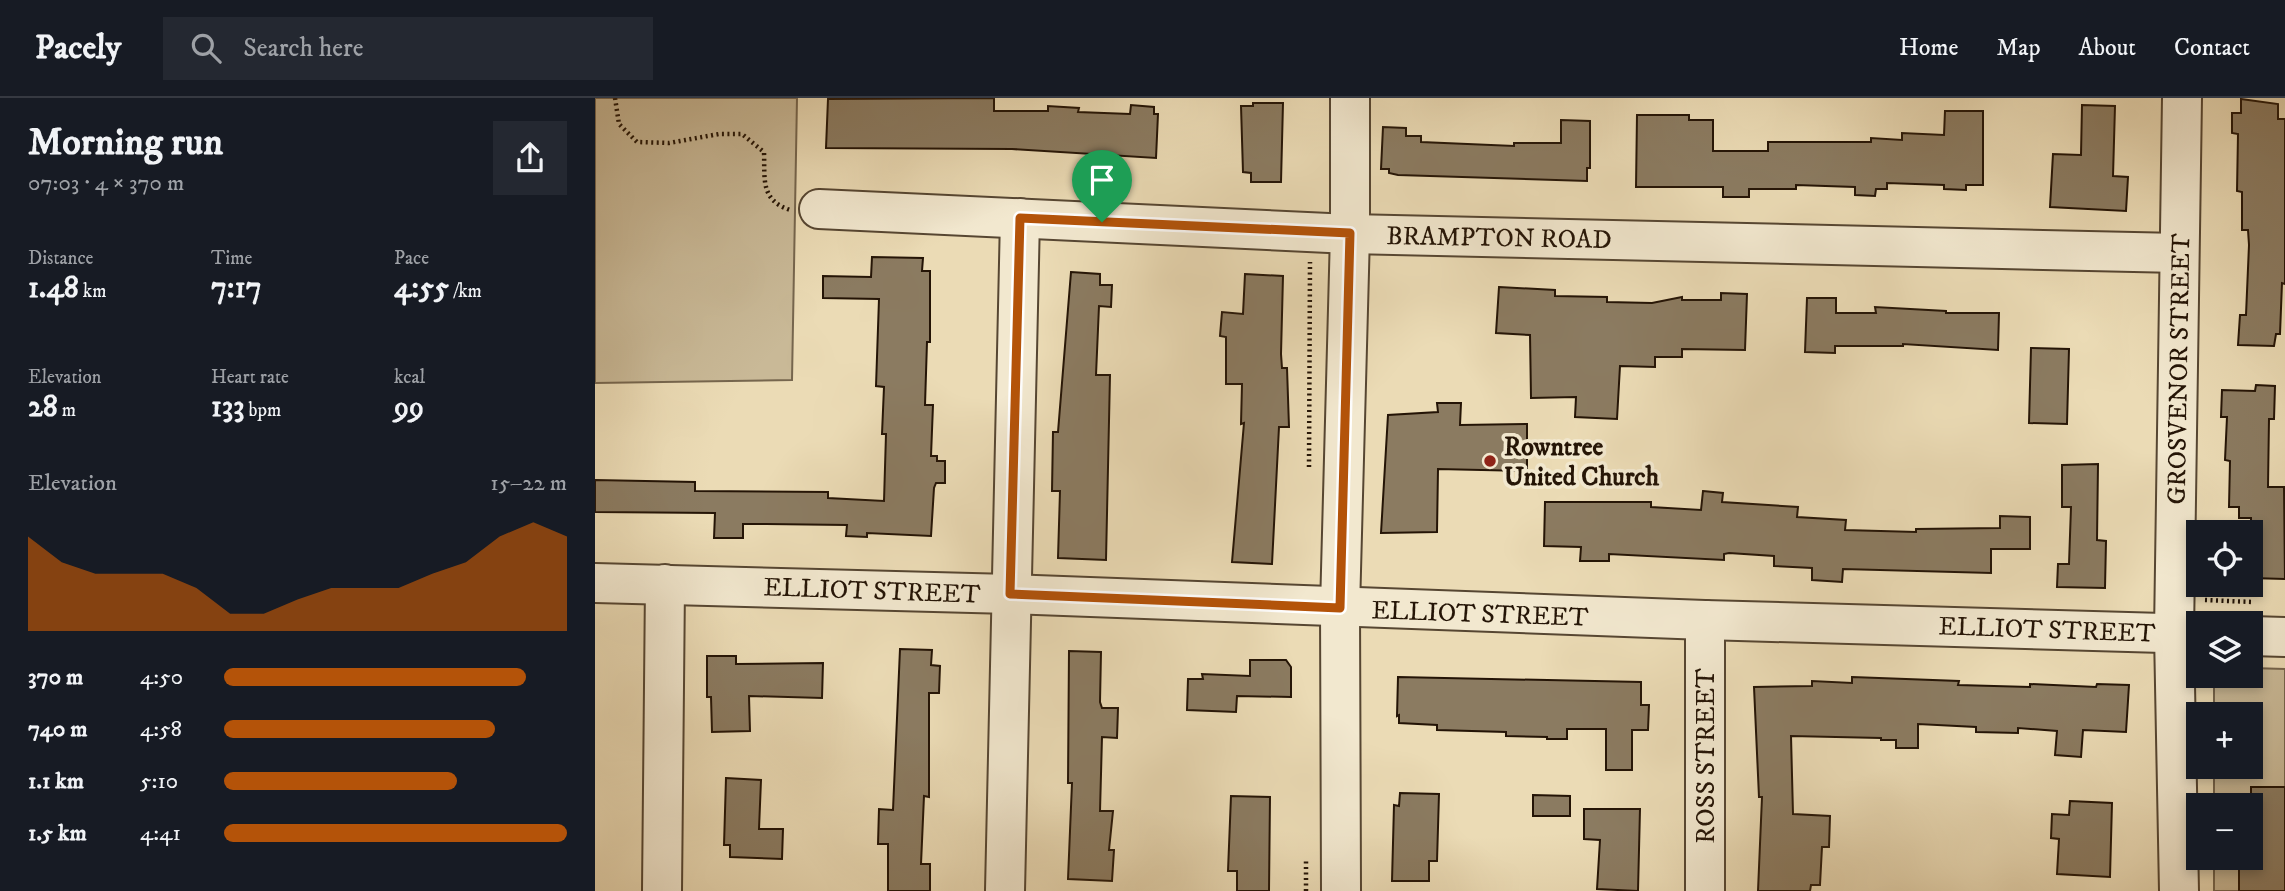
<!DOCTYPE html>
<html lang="en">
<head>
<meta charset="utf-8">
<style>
  body { margin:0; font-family:"IM FELL DW Pica",serif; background:#242831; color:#f1f3f6; height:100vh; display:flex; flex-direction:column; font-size:26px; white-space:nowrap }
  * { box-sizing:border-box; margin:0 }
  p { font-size:23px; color:#9ea1a6 }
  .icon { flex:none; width:38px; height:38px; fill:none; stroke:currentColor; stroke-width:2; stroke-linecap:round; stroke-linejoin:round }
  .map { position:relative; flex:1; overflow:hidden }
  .side { display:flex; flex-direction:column; background:#171b24; width:595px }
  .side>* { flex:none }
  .controls { position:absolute; left:1591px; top:422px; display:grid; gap:14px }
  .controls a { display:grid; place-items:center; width:77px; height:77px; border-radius:0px; background:#171b24; box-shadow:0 4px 10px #0003; font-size:35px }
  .pin { position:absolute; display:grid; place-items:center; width:60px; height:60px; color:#fff; margin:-72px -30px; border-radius:50% 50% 50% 0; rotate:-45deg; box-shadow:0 0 7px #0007 }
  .pin .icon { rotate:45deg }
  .round { display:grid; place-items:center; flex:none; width:74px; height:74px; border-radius:0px; background:#242831 }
  .head { display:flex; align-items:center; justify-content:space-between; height:119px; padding:0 28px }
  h1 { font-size:38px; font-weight:700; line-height:52px }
  .figures { display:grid; grid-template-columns:repeat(3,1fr); gap:10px; height:119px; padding:7px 28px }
  .figures div { display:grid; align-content:center }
  .figures b { font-size:30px; font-weight:700 }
  .figures small { font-size:19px; font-weight:400 }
  .figures p { font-size:19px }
  .chart { height:196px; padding:14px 28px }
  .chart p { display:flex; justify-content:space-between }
  .chart svg { width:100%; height:126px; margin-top:7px; fill:#b45309; opacity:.7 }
  ul { padding:0 28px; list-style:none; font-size:23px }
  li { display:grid; grid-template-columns:112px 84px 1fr; align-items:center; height:52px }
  li i { height:18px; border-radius:9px; background:#b45309 }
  header { display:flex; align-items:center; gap:42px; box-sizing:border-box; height:98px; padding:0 35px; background:#171b24; border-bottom:2px solid #363941 }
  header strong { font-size:33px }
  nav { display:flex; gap:38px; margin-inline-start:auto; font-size:24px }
  .search { width:490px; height:63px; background:#242831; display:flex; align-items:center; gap:18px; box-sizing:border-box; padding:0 24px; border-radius:0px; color:#9ea1a6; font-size:26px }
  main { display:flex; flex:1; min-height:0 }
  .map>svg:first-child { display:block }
</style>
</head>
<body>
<header>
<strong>Pacely</strong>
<div class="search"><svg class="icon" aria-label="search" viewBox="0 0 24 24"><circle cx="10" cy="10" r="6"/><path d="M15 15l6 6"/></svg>Search here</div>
<nav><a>Home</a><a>Map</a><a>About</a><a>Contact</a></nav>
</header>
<main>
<section class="side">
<div class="head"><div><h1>Morning run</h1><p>07:03 · 4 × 370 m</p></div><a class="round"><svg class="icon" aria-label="share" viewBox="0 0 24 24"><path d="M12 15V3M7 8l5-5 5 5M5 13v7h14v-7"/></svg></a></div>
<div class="figures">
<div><p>Distance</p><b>1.48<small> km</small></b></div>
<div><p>Time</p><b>7:17</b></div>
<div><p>Pace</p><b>4:55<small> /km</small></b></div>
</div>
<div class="figures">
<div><p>Elevation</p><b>28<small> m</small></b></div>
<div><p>Heart rate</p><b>133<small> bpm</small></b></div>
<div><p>kcal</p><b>99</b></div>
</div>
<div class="chart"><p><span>Elevation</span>15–22 m</p>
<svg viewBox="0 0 160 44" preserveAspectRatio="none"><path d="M0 44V11L10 20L20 24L30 24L40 24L50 29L60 38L70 38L80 33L90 29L100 29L110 29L120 24L130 20L140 11L150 6L160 11V44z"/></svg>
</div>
<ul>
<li><b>370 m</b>4:50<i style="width:88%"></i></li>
<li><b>740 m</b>4:58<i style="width:79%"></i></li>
<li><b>1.1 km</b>5:10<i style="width:68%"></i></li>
<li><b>1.5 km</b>4:41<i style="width:100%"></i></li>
</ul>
</section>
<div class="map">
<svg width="1690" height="793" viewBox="0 0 1690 793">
  <rect width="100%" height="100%" fill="#ebdbb5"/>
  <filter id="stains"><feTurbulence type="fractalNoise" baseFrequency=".00286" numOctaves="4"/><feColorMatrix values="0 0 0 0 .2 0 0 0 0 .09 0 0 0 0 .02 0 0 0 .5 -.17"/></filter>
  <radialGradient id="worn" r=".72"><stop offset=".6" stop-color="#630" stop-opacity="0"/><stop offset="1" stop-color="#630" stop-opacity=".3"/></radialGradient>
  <g fill="#c9b997" stroke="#76664e" stroke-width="2">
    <polygon points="0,0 202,0 197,282 0,285"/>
    <polygon points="1656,570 1690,571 1690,793 1619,793 1619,760 1656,760 1656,707 1619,707 1619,669 1656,668 1656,616 1619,616 1619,578 1656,578"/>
  </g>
  <g fill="#8b7b61" stroke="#241406" stroke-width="2">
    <polygon points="399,0 399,13 453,13 453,8 484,10 483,14 535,16 536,7 559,9 559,16 563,16 561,60 417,51 231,50 233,1"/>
    <polygon points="1646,1 1683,6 1683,21 1690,21 1690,186 1687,185 1685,236 1681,236 1679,248 1643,247 1645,217 1651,217 1654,147 1653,132 1647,132 1647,94 1642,93 1643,36 1637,35 1637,15 1646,15"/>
    <polygon points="658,5 688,5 686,84 656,84 656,75 648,74 646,8 658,8"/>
    <polygon points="1487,7 1520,8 1518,78 1533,79 1531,113 1455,109 1458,56 1486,57"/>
    <polygon points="1350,13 1388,13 1388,87 1371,87 1371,92 1349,91 1349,87 1292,85 1292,91 1281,91 1280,98 1260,97 1260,89 1201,87 1201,91 1154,91 1154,99 1128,99 1128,89 1041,89 1042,17 1094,17 1094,22 1118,22 1118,53 1173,53 1173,44 1276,44 1276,40 1307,42 1307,35 1349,37"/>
    <polygon points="966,22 995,23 995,70 992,70 992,83 803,77 794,75 794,71 786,71 788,29 811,30 811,38 826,38 826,44 919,48 919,45 966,45"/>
    <polygon points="277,159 328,160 327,173 335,173 335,244 332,244 330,307 338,307 336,358 342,358 342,363 350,363 350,385 341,385 339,390 336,438 272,435 272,439 251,438 252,427 171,426 148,426 148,440 119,440 120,415 0,414 0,382 100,384 100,393 233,394 233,400 289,403 291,336 287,336 289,289 281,288 284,201 228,200 228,178 276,179"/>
    <polygon points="476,174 505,176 505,187 517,187 516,209 504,208 501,277 515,277 511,462 463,460 465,393 457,393 458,334 463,334"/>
    <polygon points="650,176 688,178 686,256 687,270 692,270 694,329 684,329 677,466 637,464 649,325 646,326 647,286 631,286 631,239 625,238 627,214 648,216"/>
    <polygon points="904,189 960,192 960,198 1012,199 1012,204 1057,205 1087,199 1087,202 1126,202 1126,195 1152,196 1150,252 1087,251 1087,259 1060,259 1060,269 1025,268 1022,321 980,319 981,299 936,300 935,237 901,235"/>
    <polygon points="1212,200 1241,200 1241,215 1281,215 1280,209 1351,213 1351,215 1404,215 1403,252 1308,246 1308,248 1240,248 1240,255 1210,254"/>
    <polygon points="1436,250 1474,251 1472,326 1434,325"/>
    <polygon points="1661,287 1680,288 1679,321 1674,321 1673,389 1689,389 1690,481 1656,480 1656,420 1644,420 1644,409 1634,409 1635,363 1630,362 1632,319 1626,319 1627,292 1660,293"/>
    <polygon points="842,305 866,305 865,327 932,326 932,373 843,371 842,434 786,435 793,317 843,314"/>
    <polygon points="1503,366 1502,442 1511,443 1510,490 1462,489 1463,466 1474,466 1476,409 1467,409 1467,367"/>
    <polygon points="1108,393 1128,395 1127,404 1203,409 1202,419 1251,422 1250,432 1321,434 1321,431 1405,430 1405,418 1435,419 1435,451 1396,451 1396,475 1248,471 1247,484 1217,482 1217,470 1179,468 1179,458 1134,455 1129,456 1129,462 1014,456 1014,463 985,463 986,449 949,448 950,404 1056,404 1056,409 1106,412"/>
    <polygon points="305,551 337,552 336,567 345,568 344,595 334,595 334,699 329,698 326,766 335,766 335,793 293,793 293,746 283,746 284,711 298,712"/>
    <polygon points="474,553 506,554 505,604 507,610 523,610 522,640 507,639 505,713 518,713 514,752 519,752 517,783 473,781 477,685 473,685"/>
    <polygon points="112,558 141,558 141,566 228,565 227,600 154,598 155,633 117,634 116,599 112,599"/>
    <polygon points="655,562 691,562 696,569 696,599 642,598 641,614 592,612 593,581 608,581 607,576 655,578"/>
    <polygon points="803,579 1046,584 1046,607 1054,607 1053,632 1037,632 1037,672 1011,672 1011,631 972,631 972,641 952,641 952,639 911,638 911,634 842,632 842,627 804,625 804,617 802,618"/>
    <polygon points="1257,579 1364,583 1363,587 1435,589 1435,586 1501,589 1502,586 1534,587 1531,634 1488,632 1486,659 1460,657 1462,633 1423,630 1423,635 1381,634 1381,629 1323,626 1323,650 1301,650 1301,642 1286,642 1286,640 1196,638 1198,716 1235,718 1234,749 1227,749 1225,787 1216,787 1215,793 1163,793 1167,699 1164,699 1159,589 1217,588 1217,583 1257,585"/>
    <polygon points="131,680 166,682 164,731 188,731 187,761 135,759 135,747 129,747"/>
    <polygon points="1656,689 1690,689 1690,793 1644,793 1644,760 1656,760"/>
    <polygon points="805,695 844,696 842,763 834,763 834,783 797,783 799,707 804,708"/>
    <polygon points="938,697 975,698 975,718 938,718"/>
    <polygon points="636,698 675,699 674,793 642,793 642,773 633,773"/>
    <polygon points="1475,703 1517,705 1515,779 1462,776 1464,741 1456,740 1457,716 1474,717"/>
    <polygon points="989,711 1045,711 1043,793 1002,791 1005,742 989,741"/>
  </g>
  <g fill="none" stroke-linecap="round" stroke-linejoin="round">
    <defs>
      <g id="minor">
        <polyline points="224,111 755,136 1584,155"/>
        <polyline points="0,485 415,496 1110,522 1603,536"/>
        <polyline points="1656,538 1690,539"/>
        <polyline points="67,793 70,486"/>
        <polyline points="410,793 425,120"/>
        <polyline points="746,793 745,510 755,136 755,0"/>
        <polyline points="1110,793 1110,522"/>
        <polyline points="1584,793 1579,535 1587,0"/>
      </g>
    </defs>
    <use href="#minor" stroke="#564632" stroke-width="42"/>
    <g stroke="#241406" stroke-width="4.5" stroke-dasharray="2 3.5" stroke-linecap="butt">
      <path d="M 20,0 L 24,26 L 42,44 L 74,45 L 124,36 L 147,36 L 169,54 C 170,81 165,102 195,112"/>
      <polyline points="714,369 715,164"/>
      <polyline points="1610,502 1658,504"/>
      <polyline points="711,793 711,762"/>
    </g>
    <use href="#minor" stroke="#f2e8cf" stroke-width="38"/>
  </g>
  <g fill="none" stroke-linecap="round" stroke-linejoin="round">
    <defs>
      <polygon id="route" points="425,120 755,135 745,510 415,496"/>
    </defs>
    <use href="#route" stroke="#fff" stroke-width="14"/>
    <use href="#route" stroke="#b45309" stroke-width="9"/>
  </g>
  <circle fill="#8f2418" stroke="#f2e8cf" stroke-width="2.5" cx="895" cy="363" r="7"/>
  <g text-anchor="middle" stroke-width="7" stroke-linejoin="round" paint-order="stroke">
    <g font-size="26" fill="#241406" stroke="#f2e8cf">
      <text transform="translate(904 139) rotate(1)" y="9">BRAMPTON ROAD</text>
      <text transform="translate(1583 271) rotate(-89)" y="9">GROSVENOR STREET</text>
      <text transform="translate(277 492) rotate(2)" y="9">ELLIOT STREET</text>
      <text transform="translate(885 515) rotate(2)" y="9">ELLIOT STREET</text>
      <text transform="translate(1452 531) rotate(2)" y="9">ELLIOT STREET</text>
      <text transform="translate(1110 658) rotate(-90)" y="9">ROSS STREET</text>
    </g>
    <g font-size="26" font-weight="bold" fill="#241406" stroke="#f2e8cf" text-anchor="start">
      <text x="909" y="357">Rowntree<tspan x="909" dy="30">United Church</tspan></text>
    </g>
  </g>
  <rect width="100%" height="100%" filter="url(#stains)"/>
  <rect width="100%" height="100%" fill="url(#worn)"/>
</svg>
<div class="controls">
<a><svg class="icon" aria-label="locate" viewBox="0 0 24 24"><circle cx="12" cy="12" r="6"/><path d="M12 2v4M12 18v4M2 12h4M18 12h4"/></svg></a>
<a><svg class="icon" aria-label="layers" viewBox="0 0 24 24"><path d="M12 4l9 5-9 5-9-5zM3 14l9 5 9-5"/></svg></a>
<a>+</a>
<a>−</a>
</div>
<div class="pin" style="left:507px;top:124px;background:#1e9e55"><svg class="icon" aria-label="arrive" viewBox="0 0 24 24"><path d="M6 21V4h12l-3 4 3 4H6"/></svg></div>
</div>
</main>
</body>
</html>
